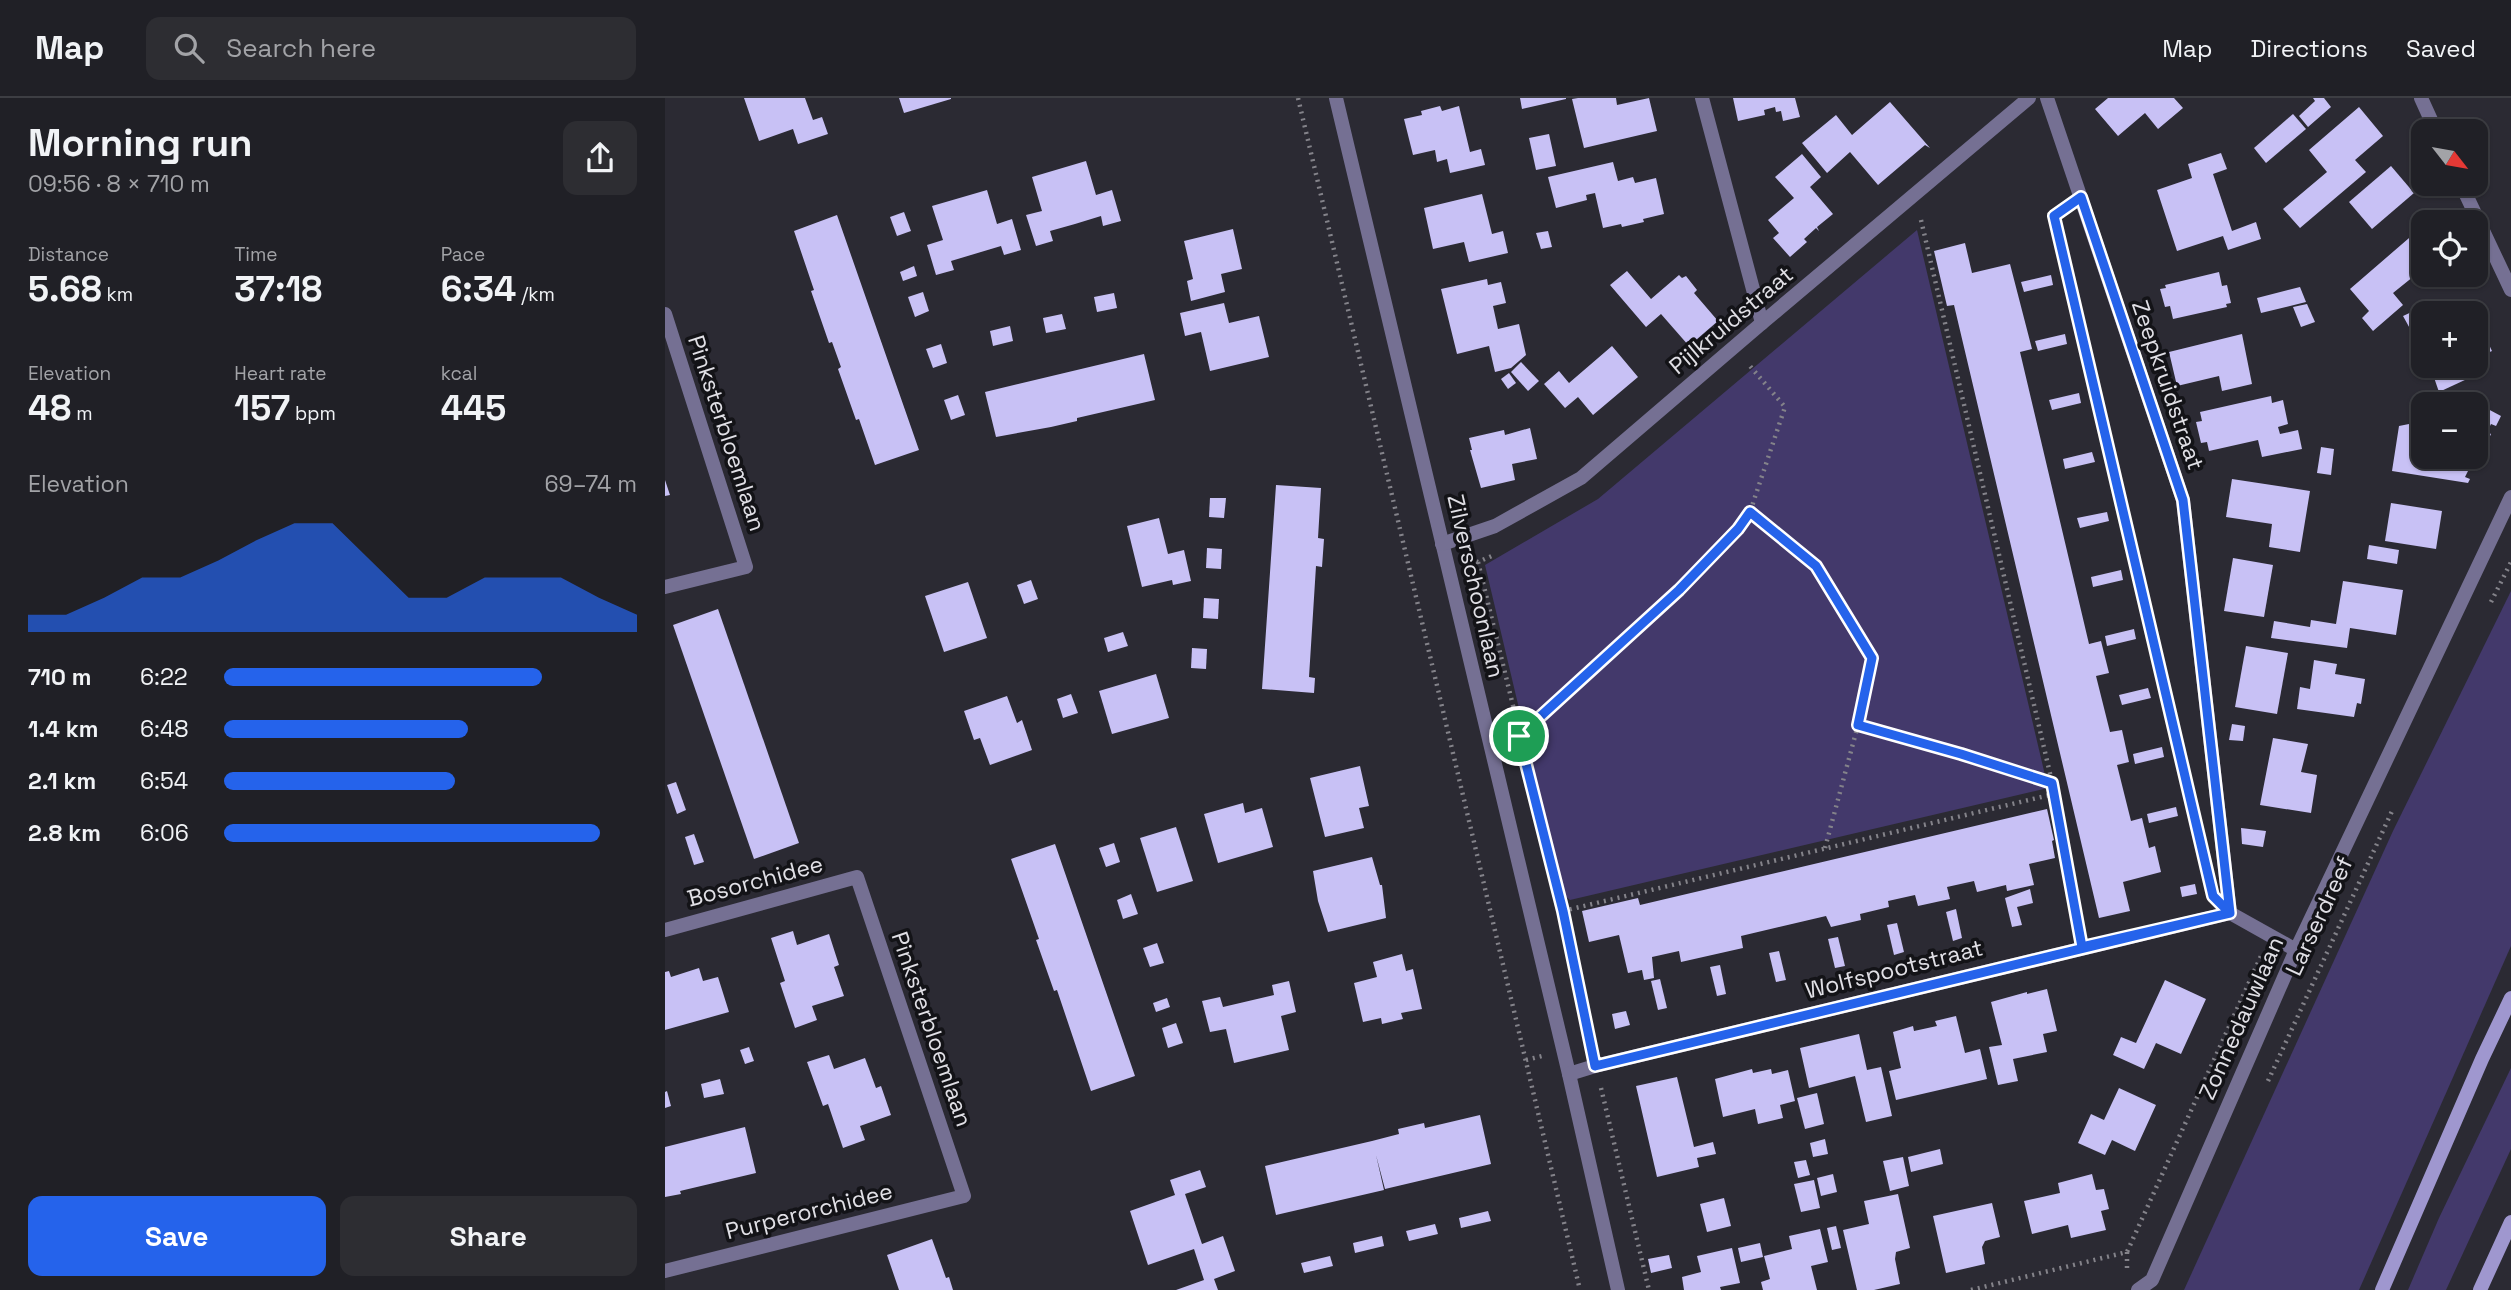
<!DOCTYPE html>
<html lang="en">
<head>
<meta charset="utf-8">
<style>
  body { margin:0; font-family:"Space Grotesk",sans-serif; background:#2d2d32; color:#f1f3f6; height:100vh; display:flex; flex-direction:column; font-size:26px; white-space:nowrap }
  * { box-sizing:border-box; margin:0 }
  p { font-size:23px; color:#a2a3a7 }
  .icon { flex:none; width:38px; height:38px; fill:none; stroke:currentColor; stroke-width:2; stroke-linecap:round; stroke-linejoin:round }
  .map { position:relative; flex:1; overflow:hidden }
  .side { display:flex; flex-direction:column; background:#202026; width:665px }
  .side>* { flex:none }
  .needle { width:46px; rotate:121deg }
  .buttons { position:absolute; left:1746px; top:21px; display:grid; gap:14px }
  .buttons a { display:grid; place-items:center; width:77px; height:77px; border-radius:14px; background:#202026; box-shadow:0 2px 5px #0004,0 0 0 2px #3d3e43; font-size:35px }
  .pin { position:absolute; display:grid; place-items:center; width:60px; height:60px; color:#fff; margin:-30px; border:4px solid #fff; border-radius:50%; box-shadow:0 2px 7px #0007 }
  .round { display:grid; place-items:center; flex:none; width:74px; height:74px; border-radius:14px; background:#2d2d32 }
  .overview { display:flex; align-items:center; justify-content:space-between; height:119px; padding:0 28px }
  h1 { font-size:38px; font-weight:700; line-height:52px }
  .stats { display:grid; grid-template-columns:repeat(3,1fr); gap:10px; height:119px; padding:7px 28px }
  .stats div { display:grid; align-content:center }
  .stats b { font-size:35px; font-weight:700 }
  .stats small { font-size:19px; font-weight:400 }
  .stats p { font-size:19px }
  .chart { height:196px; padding:14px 28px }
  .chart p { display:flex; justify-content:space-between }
  .chart svg { width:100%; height:126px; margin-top:7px; fill:#2563eb; opacity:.7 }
  .action { display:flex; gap:14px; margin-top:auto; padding:14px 28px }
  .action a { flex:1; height:80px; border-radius:14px; background:#2563eb; color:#fff; font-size:28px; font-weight:700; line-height:80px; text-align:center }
  .action a+a { background:#2d2d32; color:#f1f3f6 }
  ul { padding:0 28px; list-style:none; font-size:23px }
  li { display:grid; grid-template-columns:112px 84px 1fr; align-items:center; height:52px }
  li i { height:18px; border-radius:9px; background:#2563eb }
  header { display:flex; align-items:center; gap:42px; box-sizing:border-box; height:98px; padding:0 35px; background:#202026; border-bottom:2px solid #3d3e43 }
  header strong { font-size:33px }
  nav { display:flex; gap:38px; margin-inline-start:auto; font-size:24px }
  .search { width:490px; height:63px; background:#2d2d32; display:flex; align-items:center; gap:18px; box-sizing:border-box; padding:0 24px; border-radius:14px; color:#a2a3a7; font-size:26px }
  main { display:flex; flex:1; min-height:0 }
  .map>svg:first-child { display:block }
</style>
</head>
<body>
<header>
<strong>Map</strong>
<div class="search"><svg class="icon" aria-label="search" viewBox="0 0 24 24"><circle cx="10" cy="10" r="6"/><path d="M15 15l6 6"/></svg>Search here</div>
<nav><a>Map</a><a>Directions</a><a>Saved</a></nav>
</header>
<main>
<section class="side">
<div class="overview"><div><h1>Morning run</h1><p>09:56 · 8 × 710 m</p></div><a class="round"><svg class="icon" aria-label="share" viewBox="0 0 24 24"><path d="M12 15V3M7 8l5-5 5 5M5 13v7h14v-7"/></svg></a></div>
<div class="stats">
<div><p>Distance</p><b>5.68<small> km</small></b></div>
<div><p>Time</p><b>37:18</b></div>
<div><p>Pace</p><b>6:34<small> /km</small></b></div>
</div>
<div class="stats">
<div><p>Elevation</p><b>48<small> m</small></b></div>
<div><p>Heart rate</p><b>157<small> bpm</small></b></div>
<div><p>kcal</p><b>445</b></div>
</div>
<div class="chart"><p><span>Elevation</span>69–74 m</p>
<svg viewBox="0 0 160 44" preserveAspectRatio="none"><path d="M0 44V38L10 38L20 32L30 25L40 25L50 19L60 12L70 6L80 6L90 19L100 32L110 32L120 25L130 25L140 25L150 32L160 38V44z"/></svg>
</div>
<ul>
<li><b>710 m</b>6:22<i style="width:77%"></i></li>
<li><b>1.4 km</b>6:48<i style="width:59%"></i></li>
<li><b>2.1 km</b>6:54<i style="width:56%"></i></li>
<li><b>2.8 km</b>6:06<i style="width:91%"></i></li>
</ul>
<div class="action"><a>Save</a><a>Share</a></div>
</section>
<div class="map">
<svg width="1846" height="1192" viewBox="0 0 1846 1192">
  <rect width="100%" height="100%" fill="#2b2a33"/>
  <g fill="#43396b">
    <polygon points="1252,132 1383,690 905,802 898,796 820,467 933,401"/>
    <polygon points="1846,493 1846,848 1694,1192 1519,1192 1728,733"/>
    <polygon points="1846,970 1846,1051 1781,1192 1743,1192 1774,1120"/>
  </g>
  <g fill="#c8c1f5">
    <polygon points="79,0 140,0 148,22 157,19 163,36 133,46 128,31 94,43"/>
    <polygon points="234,0 286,0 286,1 239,15"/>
    <polygon points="855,0 901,0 901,1 857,11"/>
    <polygon points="913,0 951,0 952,7 984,0 992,33 919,50 907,1"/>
    <polygon points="1068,0 1130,0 1135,19 1118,23 1116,13 1111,14 1110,9 1099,12 1100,17 1073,23"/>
    <polygon points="1443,0 1509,0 1518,10 1493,31 1480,15 1453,38 1430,11"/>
    <polygon points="1648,0 1659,0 1666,9 1643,29 1634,18 1650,3"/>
    <polygon points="1225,4 1265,50 1260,47 1213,87 1185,54 1162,75 1137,45 1171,17 1187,37"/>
    <polygon points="775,8 777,13 794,8 805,54 816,51 820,67 785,75 782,61 772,64 770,52 748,57 739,21 757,17 756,13"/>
    <polygon points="1694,9 1718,38 1690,62 1701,74 1635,130 1618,111 1662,74 1644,52"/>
    <polygon points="1628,16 1641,31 1601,65 1589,50"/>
    <polygon points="884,36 891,68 871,72 864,40"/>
    <polygon points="1556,55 1562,71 1548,76 1567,133 1591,124 1596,141 1563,152 1558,138 1512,153 1492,92 1527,80 1523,66"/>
    <polygon points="1137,56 1156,79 1145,89 1168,116 1152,129 1154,133 1151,130 1139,141 1142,144 1125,159 1108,140 1114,135 1103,122 1129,100 1110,79"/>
    <polygon points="421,63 431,97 447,92 456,123 438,128 436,118 410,126 385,133 388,143 371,148 361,117 377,113 367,79"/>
    <polygon points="948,64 953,83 968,79 970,85 991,80 999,116 978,121 979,124 957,129 956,126 938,130 930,95 921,97 922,102 891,110 883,79"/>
    <polygon points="1726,68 1749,95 1707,131 1684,104"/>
    <polygon points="322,92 332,126 347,121 356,152 339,157 336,148 286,163 289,172 271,177 262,147 278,142 267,108"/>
    <polygon points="817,96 827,136 838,133 843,155 804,164 799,144 768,151 759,110"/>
    <polygon points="239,114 246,133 232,138 225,119"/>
    <polygon points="172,117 254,352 210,367 194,321 191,322 173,271 176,269 167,244 164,245 146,193 149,192 129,133"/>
    <polygon points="568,131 577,171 556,176 560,194 526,203 522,183 528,181 519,143"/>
    <polygon points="883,133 887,149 876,151 871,135"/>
    <polygon points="1751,134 1759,143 1759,170 1728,195 1738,207 1708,233 1697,220 1704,213 1685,191"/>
    <polygon points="1300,145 1307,175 1345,166 1367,251 1355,254 1424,546 1436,543 1444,575 1431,578 1445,634 1457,632 1464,664 1452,667 1466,723 1477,720 1484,750 1490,748 1496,774 1458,784 1465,813 1434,820 1289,207 1282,208 1269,153"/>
    <polygon points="249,168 252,178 238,183 235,174"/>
    <polygon points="962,173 986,201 1014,177 1017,180 1021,178 1032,192 1029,195 1053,223 1024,248 996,216 981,229 945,187"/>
    <polygon points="1554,174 1557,188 1562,187 1566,205 1561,206 1562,209 1508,221 1505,208 1500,209 1495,191 1501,190 1500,187"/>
    <polygon points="1386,177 1388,187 1359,194 1356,184"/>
    <polygon points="822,181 823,187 836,184 841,205 828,208 833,231 854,226 861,257 846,270 830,274 824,248 792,256 776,191"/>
    <polygon points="1635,189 1641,204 1596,215 1592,200"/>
    <polygon points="258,194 264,213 250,219 243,199"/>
    <polygon points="449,195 452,210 432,214 429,199"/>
    <polygon points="1804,203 1810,215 1779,215"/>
    <polygon points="559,205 564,225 594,218 604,259 545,273 536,234 520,238 515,215"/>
    <polygon points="1766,205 1771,215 1759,215 1759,256 1738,218"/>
    <polygon points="1642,206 1650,224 1636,229 1628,209"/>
    <polygon points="397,216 401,231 381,235 378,220"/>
    <polygon points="1811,219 1827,253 1811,260"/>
    <polygon points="345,228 348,243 328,248 325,233"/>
    <polygon points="1400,236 1402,246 1373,253 1370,243"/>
    <polygon points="1577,236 1587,286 1557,293 1554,278 1512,288 1504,254"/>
    <polygon points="276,246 282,265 268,270 261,251"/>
    <polygon points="947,248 973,279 928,317 913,299 900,310 879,286 894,273 904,285"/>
    <polygon points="479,256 490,302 412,320 412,323 386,329 331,339 320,294"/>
    <polygon points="856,264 874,283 863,293 846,274"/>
    <polygon points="1765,268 1796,268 1802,281 1774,294"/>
    <polygon points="844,275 851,285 843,291 836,281"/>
    <polygon points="1414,295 1416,305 1387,312 1384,302"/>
    <polygon points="293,297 300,317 286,322 279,302"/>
    <polygon points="1606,298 1607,305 1618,302 1623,326 1613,329 1615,336 1633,332 1637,351 1597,359 1593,342 1544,353 1542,344 1536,345 1531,324 1537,323 1535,314"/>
    <polygon points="1821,310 1836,318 1831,328 1826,326 1822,334 1826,336 1821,347 1814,344 1811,349 1811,312"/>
    <polygon points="1759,323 1759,359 1807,359 1803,366 1810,370 1809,373 1804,371 1800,379 1805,381 1803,385 1727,373 1734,328"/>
    <polygon points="865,330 872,361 847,366 850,382 816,390 805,352 807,352 804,340 839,332 840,337"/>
    <polygon points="1656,349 1669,351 1666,377 1652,375"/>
    <polygon points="1427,354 1430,364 1400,371 1398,361"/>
    <polygon points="1567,381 1645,393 1635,454 1604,449 1607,426 1561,419"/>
    <polygon points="0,382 5,397 0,398"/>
    <polygon points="611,387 656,390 653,440 659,441 657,469 651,468 644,579 650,580 649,595 597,591"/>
    <polygon points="545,400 561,400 559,420 544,419"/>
    <polygon points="1726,405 1777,413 1771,451 1720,443"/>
    <polygon points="1442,414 1444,423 1415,430 1412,420"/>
    <polygon points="494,420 503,456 519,452 526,483 508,487 507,482 477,489 462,428"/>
    <polygon points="1704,447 1734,452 1732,466 1702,461"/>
    <polygon points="542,450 557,451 556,471 541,470"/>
    <polygon points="1568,460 1608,467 1599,519 1559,513"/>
    <polygon points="1456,472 1458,482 1428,489 1426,479"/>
    <polygon points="366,482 373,501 359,506 352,487"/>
    <polygon points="1678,483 1738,492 1731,537 1685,530 1682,550 1606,540 1609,523 1645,529 1646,522 1671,526"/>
    <polygon points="303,484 322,540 279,554 260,498"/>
    <polygon points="539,500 554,501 553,521 538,520"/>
    <polygon points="53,511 134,745 89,761 8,527"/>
    <polygon points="1469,531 1471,541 1442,548 1440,538"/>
    <polygon points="458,534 463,548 443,554 439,540"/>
    <polygon points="1581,548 1623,555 1612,616 1570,609"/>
    <polygon points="527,550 542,551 541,571 526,570"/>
    <polygon points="1649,562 1672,566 1670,576 1700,581 1696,606 1692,605 1689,619 1632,611 1635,589 1645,591"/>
    <polygon points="491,576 504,620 447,636 434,593"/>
    <polygon points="1483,590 1486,600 1457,607 1454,597"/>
    <polygon points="406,596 413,615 398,620 392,601"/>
    <polygon points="342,598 352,625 357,622 367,652 325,667 315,640 309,642 299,613"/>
    <polygon points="1567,626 1580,628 1578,643 1564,642"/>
    <polygon points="1608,640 1643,646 1636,674 1652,677 1646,715 1595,707"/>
    <polygon points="1497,649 1499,659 1470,666 1468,656"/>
    <polygon points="695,668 704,708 694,710 699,730 660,739 645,680"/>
    <polygon points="11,684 21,712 12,716 2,687"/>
    <polygon points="578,705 580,715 597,710 608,749 553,765 539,716"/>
    <polygon points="1511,709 1513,718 1484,725 1482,716"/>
    <polygon points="1382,711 1389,742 1387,743 1390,760 1364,766 1369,787 1342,793 1341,787 1312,794 1309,783 1282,789 1285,801 1253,808 1250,797 1223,803 1224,809 1195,816 1196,822 1166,829 1161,818 1076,838 1078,850 1016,864 1014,853 987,859 989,880 979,882 977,872 963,875 954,837 924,844 917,813 973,800 975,807"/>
    <polygon points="511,729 528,783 492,794 475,740"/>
    <polygon points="1576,730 1601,733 1598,749 1577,746"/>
    <polygon points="29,736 39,764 29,767 20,739"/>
    <polygon points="449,745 455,764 441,769 434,750"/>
    <polygon points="390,746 470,978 426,993 392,892 389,893 371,842 374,841 346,761"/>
    <polygon points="707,759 715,787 717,787 721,820 663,834 653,803 648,773"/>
    <polygon points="1530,786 1532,796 1517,799 1515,789"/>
    <polygon points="1365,791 1368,805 1352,809 1357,827 1347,829 1340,800"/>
    <polygon points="466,796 473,816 458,821 452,802"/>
    <polygon points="1291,811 1297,840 1288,843 1281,814"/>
    <polygon points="1232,825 1239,854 1229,857 1222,827"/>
    <polygon points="128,833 132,847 164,836 174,867 169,869 179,898 147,908 152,922 130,930 115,885 120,883 106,840"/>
    <polygon points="1173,839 1180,868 1170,870 1163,841"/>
    <polygon points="492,845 499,865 485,869 478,850"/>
    <polygon points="1114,853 1121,882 1111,884 1104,855"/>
    <polygon points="737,856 741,873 748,871 757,911 736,915 738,921 717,926 716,920 698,924 689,885 712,879 708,864"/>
    <polygon points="1055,867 1061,896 1052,898 1045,869"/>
    <polygon points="34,870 38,883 53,879 64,914 0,932 0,874 4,873 6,879"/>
    <polygon points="995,881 1002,910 993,912 986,883"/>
    <polygon points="1500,882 1541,901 1516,956 1491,945 1479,971 1448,957 1456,939 1471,945"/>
    <polygon points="624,883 631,914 616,918 624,952 569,965 561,931 545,934 537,903 555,899 558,909 609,897 607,887"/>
    <polygon points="1382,891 1392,933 1378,936 1382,954 1348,961 1353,983 1333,987 1324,949 1337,947 1326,904 1362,894 1362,896"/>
    <polygon points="502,900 505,909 491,914 488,905"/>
    <polygon points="961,913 965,927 950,931 947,916"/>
    <polygon points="1291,918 1300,955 1315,951 1322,981 1231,1002 1224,973 1236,970 1228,934 1248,928 1249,933 1272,928 1270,923"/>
    <polygon points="511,925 518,945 503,950 497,930"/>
    <polygon points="1194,936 1202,972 1216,969 1227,1018 1201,1024 1190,978 1144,990 1135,950"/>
    <polygon points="84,949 89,963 80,966 75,952"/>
    <polygon points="164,957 169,971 200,960 211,990 216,988 226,1017 195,1028 200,1042 178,1050 163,1006 158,1008 142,964"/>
    <polygon points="1087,971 1088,975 1106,971 1107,976 1123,972 1130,1003 1115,1007 1118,1020 1093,1026 1090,1011 1058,1019 1050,981"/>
    <polygon points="1012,979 1029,1049 1048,1044 1051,1056 1032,1060 1034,1069 992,1079 971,988"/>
    <polygon points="55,981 59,996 39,1000 36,986"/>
    <polygon points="1454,990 1491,1007 1470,1053 1447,1042 1440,1057 1413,1045 1426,1016 1439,1022"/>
    <polygon points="2,993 6,1008 0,1010 0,994"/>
    <polygon points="1152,995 1159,1026 1140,1031 1132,1000"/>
    <polygon points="815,1017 826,1066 720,1091 711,1057 719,1092 611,1117 600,1068 707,1043 734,1036 733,1031 759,1025 760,1030"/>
    <polygon points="80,1029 91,1075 15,1093 16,1096 0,1099 0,1049"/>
    <polygon points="1160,1041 1163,1056 1148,1059 1145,1045"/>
    <polygon points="1275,1051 1278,1066 1246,1074 1243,1059"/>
    <polygon points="1238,1059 1244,1088 1225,1093 1218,1063"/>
    <polygon points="1141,1062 1145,1077 1133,1080 1129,1064"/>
    <polygon points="535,1072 541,1089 520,1096 537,1146 558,1138 570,1173 549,1181 553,1192 511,1192 539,1182 529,1151 483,1167 465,1113 510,1097 505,1082"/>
    <polygon points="1168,1076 1172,1094 1156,1098 1152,1080"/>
    <polygon points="1427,1076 1431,1092 1439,1091 1444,1111 1436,1113 1441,1132 1406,1140 1403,1127 1367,1136 1359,1103 1395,1095 1393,1085"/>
    <polygon points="1149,1082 1155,1110 1136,1114 1129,1086"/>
    <polygon points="1233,1096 1245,1150 1231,1154 1230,1161 1235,1186 1209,1192 1192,1192 1178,1132 1204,1126 1199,1103"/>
    <polygon points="1059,1100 1066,1128 1042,1134 1035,1106"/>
    <polygon points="1327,1105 1335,1139 1320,1143 1317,1149 1320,1166 1281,1175 1268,1118"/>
    <polygon points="823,1113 826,1123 796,1130 794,1120"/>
    <polygon points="770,1126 773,1136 744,1143 741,1133"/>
    <polygon points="1171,1128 1176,1150 1167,1152 1162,1130"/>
    <polygon points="1155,1131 1163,1164 1146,1168 1152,1192 1098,1192 1096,1184 1105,1181 1099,1158 1127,1151 1124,1138"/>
    <polygon points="717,1138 719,1148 690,1155 688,1145"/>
    <polygon points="267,1141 281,1180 284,1179 288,1192 234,1192 222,1157"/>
    <polygon points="1095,1145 1098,1159 1076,1164 1073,1150"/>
    <polygon points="1067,1150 1075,1185 1055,1189 1056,1192 1019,1192 1017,1179 1036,1174 1032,1158"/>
    <polygon points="1004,1157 1007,1170 986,1175 983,1161"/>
    <polygon points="665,1158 668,1168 639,1175 636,1165"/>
  </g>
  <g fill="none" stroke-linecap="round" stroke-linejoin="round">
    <g stroke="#84838a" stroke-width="4.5" stroke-dasharray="2 5" stroke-linecap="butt">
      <polyline points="633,0 915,1192"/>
      <polyline points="1395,114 1389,119 1525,699"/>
      <polyline points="1256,122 1387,684"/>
      <polyline points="1085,414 1151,468 1207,560 1193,627 1296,656 1387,685 1413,826"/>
      <polyline points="805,461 813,464 829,457"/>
      <polyline points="813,464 898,813 925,944"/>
      <polyline points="1826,504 1846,464"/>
      <polyline points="855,637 1014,492 1073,431 1085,414 1120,309 1085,268"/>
      <polyline points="1160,750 1193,627"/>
      <polyline points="898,813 1389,696"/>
      <polyline points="861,962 877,958"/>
      <polyline points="1603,983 1728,711"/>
      <polyline points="936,990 984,1192"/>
      <polyline points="1462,1154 1462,1171"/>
      <polyline points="1306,1192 1462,1154 1596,858"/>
    </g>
    <g stroke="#757093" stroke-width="14">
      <polyline points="671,0 904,976 953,1192"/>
      <polyline points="1037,0 1097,225"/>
      <polyline points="1382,0 1518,402 1565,815 1631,852"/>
      <polyline points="1756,0 1771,33"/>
      <polyline points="1796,86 1846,192"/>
      <polyline points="0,216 81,469 0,489"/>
      <polyline points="777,446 830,428 916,380 1097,225 1364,0"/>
      <polyline points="0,832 192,779 299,1098 0,1173"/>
      <polyline points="904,976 930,968 1565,815"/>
      <polyline points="1473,1192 1487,1182 1631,852 1846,399"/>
    </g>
    <g stroke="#9f97cf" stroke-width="14">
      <polyline points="1717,1192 1817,961 1846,900"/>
      <polyline points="1815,1192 1846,1124"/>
    </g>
  </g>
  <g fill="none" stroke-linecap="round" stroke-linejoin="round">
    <defs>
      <polyline id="route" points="854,638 898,813 930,968 1565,815 1518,402 1416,99 1389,118 1548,798 1565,815 1417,849 1387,685 1296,656 1193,627 1207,560 1151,468 1085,414 1073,431 1014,492 854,638"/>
    </defs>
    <use href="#route" stroke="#fff" stroke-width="14"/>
    <use href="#route" stroke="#2563eb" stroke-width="9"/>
  </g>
  <g text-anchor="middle" stroke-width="7" stroke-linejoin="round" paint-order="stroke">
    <g font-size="23" fill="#e1e0e6" stroke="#131317">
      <text transform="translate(1066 222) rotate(-40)" y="8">Pijlkruidstraat</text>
      <text transform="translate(1503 287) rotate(71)" y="8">Zeepkruidstraat</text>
      <text transform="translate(62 335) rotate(72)" y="8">Pinksterbloemlaan</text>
      <text transform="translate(811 488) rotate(77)" y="8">Zilverschoonlaan</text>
      <text transform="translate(90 783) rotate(-15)" y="8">Bosorchidee</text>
      <text transform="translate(1654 818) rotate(-65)" y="8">Larserdreef</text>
      <text transform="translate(1229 871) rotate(-14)" y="8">Wolfspootstraat</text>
      <text transform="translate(1576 920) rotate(-66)" y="8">Zonnedauwlaan</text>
      <text transform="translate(267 931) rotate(71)" y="8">Pinksterbloemlaan</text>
      <text transform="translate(144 1113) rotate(-14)" y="8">Purperorchidee</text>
    </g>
  </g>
</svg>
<div class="buttons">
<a><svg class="needle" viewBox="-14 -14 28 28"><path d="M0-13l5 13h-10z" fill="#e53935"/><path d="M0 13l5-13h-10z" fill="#a2a3a7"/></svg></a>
<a><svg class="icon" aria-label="locate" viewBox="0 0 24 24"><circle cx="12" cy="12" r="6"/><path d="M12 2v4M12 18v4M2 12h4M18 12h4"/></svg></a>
<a>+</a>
<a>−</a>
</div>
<div class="pin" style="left:854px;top:638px;background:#1e9e55"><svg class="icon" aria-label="arrive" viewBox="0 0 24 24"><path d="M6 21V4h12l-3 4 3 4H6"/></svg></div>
</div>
</main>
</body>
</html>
